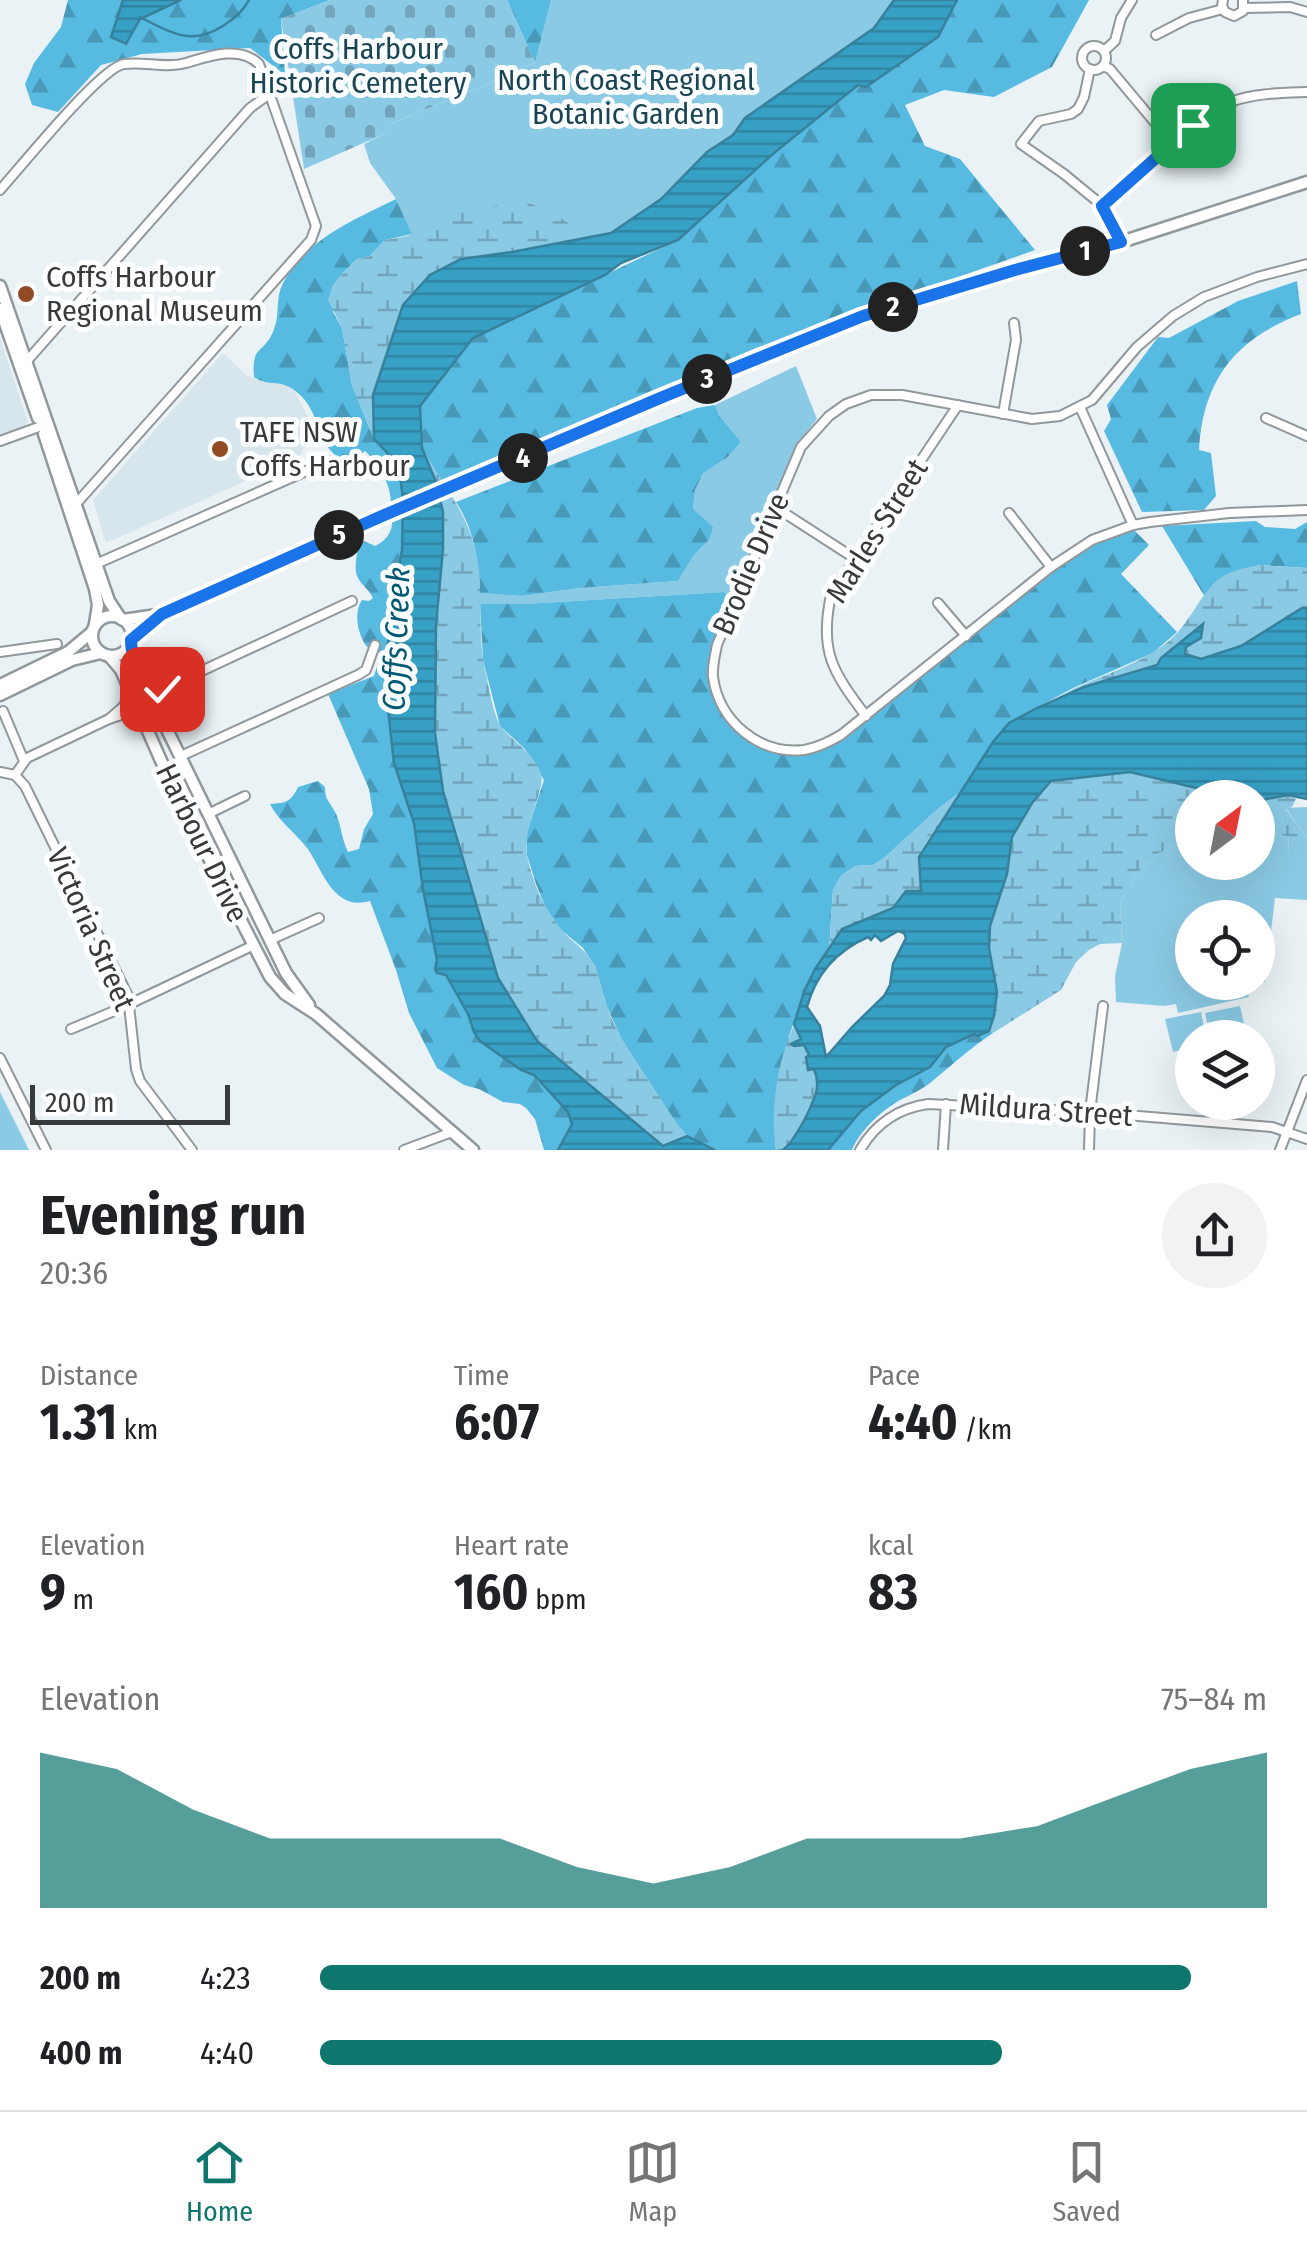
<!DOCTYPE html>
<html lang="en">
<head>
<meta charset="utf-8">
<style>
  body { margin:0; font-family:"Fira Sans Condensed",sans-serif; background:#f2f2f2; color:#202124; height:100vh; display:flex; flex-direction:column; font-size:38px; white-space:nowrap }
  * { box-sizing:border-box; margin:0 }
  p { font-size:32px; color:#757577 }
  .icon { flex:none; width:55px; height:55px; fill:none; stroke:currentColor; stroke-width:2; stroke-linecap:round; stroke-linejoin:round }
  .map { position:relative; height:1150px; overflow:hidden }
  .side { display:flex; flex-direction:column; background:#fff; flex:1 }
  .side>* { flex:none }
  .needle { width:65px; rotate:32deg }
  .controls { position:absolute; left:1175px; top:780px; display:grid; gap:20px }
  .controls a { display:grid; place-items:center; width:100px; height:100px; border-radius:50%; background:#fff; box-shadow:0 10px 40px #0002; font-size:50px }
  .scale { position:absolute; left:30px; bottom:25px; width:200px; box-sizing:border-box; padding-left:10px; border:5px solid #373a3b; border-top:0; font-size:28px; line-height:35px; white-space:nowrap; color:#373a3b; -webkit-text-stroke:8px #fdfeff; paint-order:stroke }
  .pin { position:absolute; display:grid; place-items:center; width:85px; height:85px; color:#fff; margin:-42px; border-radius:20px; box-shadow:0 5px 15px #0006 }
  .km { position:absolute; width:50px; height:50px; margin:-25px; border-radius:50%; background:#222; color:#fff; font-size:28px; line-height:50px; text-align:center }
  .round { display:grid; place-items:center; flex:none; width:105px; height:105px; border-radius:52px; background:#f2f2f2 }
  .head { display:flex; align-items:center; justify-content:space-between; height:170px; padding:0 40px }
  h1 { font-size:55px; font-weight:700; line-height:75px }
  .stats { display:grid; grid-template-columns:repeat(3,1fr); gap:15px; height:170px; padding:10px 40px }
  .stats div { display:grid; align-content:center }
  .stats b { font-size:50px; font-weight:700 }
  .stats small { font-size:28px; font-weight:400 }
  .stats p { font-size:28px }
  .chart { height:280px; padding:20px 40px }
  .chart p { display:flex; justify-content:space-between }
  .chart svg { width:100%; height:180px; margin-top:10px; fill:#0f766e; opacity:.7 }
  ul { padding:0 40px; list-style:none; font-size:32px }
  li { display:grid; grid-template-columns:160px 120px 1fr; align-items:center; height:75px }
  li i { height:25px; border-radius:12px; background:#0f766e }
  .tab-bar { display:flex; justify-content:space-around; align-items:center; height:140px; border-top:2px solid #e0e0e0; background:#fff; font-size:28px; color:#757577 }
  .tab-bar a { display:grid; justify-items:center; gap:5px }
  .tab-bar .selected { color:#0f766e }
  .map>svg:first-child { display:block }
</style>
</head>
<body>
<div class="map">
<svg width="1307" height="1150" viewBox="0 0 1307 1150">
  <defs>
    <pattern id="forest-firs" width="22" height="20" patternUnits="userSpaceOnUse" patternTransform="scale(2.5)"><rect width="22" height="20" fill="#56bae1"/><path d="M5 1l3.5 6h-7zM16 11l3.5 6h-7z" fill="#4898b8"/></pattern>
    <pattern id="wetland-marsh" width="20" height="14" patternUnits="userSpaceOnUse" patternTransform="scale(2.5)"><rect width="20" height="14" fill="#8bcae5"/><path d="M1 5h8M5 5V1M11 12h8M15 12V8" fill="none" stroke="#72a5bb"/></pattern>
    <pattern id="cemetery-stones" width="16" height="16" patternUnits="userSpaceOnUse" patternTransform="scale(2.5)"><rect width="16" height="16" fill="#8bcae5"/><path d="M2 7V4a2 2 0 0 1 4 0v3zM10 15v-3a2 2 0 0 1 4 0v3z" fill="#72a5bb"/></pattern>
    <pattern id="water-rules" width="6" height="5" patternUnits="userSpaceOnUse" patternTransform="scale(2.5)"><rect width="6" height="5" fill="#37a0c5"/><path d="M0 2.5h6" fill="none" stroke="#2f83a1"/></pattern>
  </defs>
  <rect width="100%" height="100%" fill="#eaf2f6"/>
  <g fill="#d6e6ec">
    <polygon points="0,338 28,422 22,427 0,434"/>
    <polygon points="223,353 247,376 290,383 312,424 300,457 106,543 93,500"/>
  </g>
  <g fill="#8bcae5">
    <polygon points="551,0 894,0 874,28 745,118 733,135 707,152 661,199 611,233 569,241 430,275 396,199 370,163 364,144 382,135 393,123 497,80 500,75 535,63"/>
    <polygon points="796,366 817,419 798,443 731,597 724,592 524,604 480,604 480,593 522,596 580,588 678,581 694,555 709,540 701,519 693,509 695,490 703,472 728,457 741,442 719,415 715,405"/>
    <polygon points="1307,807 1307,900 1275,898 1265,982 1258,981 1258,918 1192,918 1192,982 1245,983 1249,997 1178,1013 1176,1004 1164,1006 1116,1002 1115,976 1122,943 1120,903 1138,872 1159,853 1192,839 1192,862 1258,862 1258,811 1262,810 1283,816 1282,834 1289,838 1288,852 1295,855 1305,836 1286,808"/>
    <polygon points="1240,1006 1247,1037 1210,1037 1205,1013"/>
    <polygon points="1201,1012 1206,1037 1192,1038 1192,1047 1173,1052 1165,1019"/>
    <polygon points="0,1092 29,1150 0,1150"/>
  </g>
  <g fill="url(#forest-firs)">
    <polygon points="68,0 123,0 111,37 125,45 140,19 181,0 330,0 281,19 285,75 250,48 142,54 101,65 58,112 32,105 25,84 34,63 61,27"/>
    <polygon points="507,0 551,0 535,63"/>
    <polygon points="957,0 1089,0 1052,67 994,97 944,90 905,105 925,146 960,159 1035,250 756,348 513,454 441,481 422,448 420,406 473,338 678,240 774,153 858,85 866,87 938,37"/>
    <path d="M 396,199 L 412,234 L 385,240 L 370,256 L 357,259 L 342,274 L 332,287 L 333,312 L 342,328 L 352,385 L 374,439 L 399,465 L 403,502 L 391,508 C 392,486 381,466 365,451 L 356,458 L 346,461 C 343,459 334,455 332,452 C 319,439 318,411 299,394 C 281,377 270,388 254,377 C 251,343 265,355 274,329 C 280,315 275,298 283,283 C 306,239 354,220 396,199 Z"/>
    <path d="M 1297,281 L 1301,314 C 1235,339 1203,380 1199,450 L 1211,453 L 1216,496 L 1204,510 L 1142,512 L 1104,431 L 1111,419 L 1107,405 L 1158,337 L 1169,338 L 1238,301 Z"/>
    <path d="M 715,405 L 719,415 L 741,442 L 728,457 L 703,473 L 695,490 L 693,509 L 713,527 L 709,540 L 694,555 L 678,581 L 580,588 L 522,596 L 480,593 C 479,562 474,529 456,502 L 697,408 Z"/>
    <path d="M 402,518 L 402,550 L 390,618 L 385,683 L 394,763 L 414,823 L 423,889 L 437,964 L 441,973 L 446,974 L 468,1014 L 474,1032 L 480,1041 L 521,1070 L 534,1075 L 568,1112 L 572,1123 L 558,1150 L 544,1150 L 535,1119 L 526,1108 L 520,1104 L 503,1102 L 479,1089 L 464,1085 L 437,1068 L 409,1013 L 396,970 L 370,901 C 361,903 354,904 346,900 C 326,890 319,864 307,848 C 294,831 280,823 270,804 C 286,803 291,802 298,787 L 318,781 L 325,787 C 325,799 328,800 334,810 C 341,821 341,838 348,852 L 359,849 L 364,829 L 373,814 L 369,789 L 328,694 L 374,676 C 377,666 382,655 377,645 L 367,647 C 358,635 353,613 362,600 L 369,601 L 373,598 C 369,589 362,586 358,578 C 353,569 357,554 359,544 L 364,541 L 375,546 C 385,542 393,532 392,521 Z"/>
    <polygon points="1256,521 1265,527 1295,529 1307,522 1307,568 1259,565 1215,583 1205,597 1162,526"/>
    <polygon points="1135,531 1149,545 1121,574 1177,632 1153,653 1073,688 1009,723 993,742 962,791 939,808 884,858 873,865 855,866 841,876 833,890 829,950 815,969 805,992 789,1036 777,1084 775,1138 776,1150 715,1150 687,1136 673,1119 622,1040 607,1007 595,966 583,948 560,929 546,908 536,884 527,855 526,835 544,780 525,749 500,726 483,660 480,604 524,604 724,592 731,597 714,660 719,700 739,728 780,750 824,744 1051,567 1106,534"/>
    <path d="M 989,1031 L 993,1033 C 970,1048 951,1066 930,1083 C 921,1090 912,1094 902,1099 C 883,1109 860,1130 852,1150 L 828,1150 L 861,1111 L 896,1085 L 930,1067 L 946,1047 L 974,1033 L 977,1036 Z"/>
  </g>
  <g fill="url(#wetland-marsh)">
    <polygon points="512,202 528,202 564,220 586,237 512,252 461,259 430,275 403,305 373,395 374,439 352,386 342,328 328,300 332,287 342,274 357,259 370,256 385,240 407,236 455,214"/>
    <path d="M 422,448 C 446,489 474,521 479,571 C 482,603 478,638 485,670 C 489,685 493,717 502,728 C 516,744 534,753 541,774 C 546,788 522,828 527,855 C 532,881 544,910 562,930 C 572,943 585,948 593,963 C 600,976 602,992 607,1007 C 616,1033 633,1056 648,1079 C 661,1099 672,1118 687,1136 L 663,1147 L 537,1041 L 498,978 L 443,791 L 435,733 L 436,625 L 443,549 Z"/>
    <path d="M 1259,565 L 1307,568 L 1307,608 L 1241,646 L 1201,659 L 1185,654 L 1185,647 L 1203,626 L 1157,665 L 1052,701 C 1089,677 1138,668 1171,639 C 1189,623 1198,599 1215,582 C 1227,571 1244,568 1259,565 Z"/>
    <polygon points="1130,772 1209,791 1213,797 1192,798 1192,839 1159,853 1138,872 1120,903 1122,943 1100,944 1089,950 1076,962 1061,990 993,1033 989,1031 994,1016 997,992 989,948 990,926 1007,874 1012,837 1032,803 1051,781"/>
    <polygon points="962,791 919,857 921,891 906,891 893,907 842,929 829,950 833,890 841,876 855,866 873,865 884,858 939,808"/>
    <polygon points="1288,795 1296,799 1292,807 1286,809 1305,836 1299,854 1295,856 1288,852 1289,838 1281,834 1283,816 1268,815 1262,810 1258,811 1258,800"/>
    <path d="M 794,1025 L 801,1039 L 792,1043 L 794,1046 L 804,1044 L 809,1055 L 809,1070 L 814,1069 L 817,1074 L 816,1092 L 791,1144 L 783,1150 L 776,1150 C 770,1109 777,1063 794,1025 Z"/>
  </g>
  <polygon fill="url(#cemetery-stones)" points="330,0 507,0 535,63 501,75 497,80 393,123 382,135 304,169 281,19"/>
  <g fill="url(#water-rules)" stroke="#37819c" stroke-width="2.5" fill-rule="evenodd">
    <polygon points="123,0 181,0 140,19 126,44 111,37"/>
    <polygon points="894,0 957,0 938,37 866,87 858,85 774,153 678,240 621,263 605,275 473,338 420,406 422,448 436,482 443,512 443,549 436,625 435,733 443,791 498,978 537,1041 663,1146 687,1136 715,1150 558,1150 572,1124 568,1112 534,1075 521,1070 480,1041 474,1032 468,1014 446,975 437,973 435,969 437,960 423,889 414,823 394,763 385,682 390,618 402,550 403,500 399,465 374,439 373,395 403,305 430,275 461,259 512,252 611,233 661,199 707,152 733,135 745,118 874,28"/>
    <path d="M 1302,608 L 1307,608 L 1307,799 L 1288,795 L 1262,800 C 1241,788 1234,798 1213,797 L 1209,791 L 1130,772 L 1051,781 L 1032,803 L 1012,837 L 1007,874 L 990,926 L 989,948 L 997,992 L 994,1016 L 989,1031 L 977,1036 L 974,1034 L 946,1047 L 930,1067 L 896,1085 L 861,1111 L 828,1150 L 783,1150 C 795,1141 811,1108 816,1093 C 818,1085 817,1076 814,1069 L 808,1070 L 806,1057 L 809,1055 L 804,1045 L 794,1046 L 791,1044 L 801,1039 L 794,1024 L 804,992 L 815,969 L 842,929 L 893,908 L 906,891 L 921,891 L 919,857 L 993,742 L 1009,723 L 1037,708 L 1084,687 L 1157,665 L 1161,658 L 1203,624 L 1201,638 L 1186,647 L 1185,654 L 1201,659 L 1241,646 ZM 898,931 L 904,933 L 906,938 L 893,964 L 890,985 L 884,996 L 852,1027 L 826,1057 L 820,1026 L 807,1007 C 816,973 836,951 868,937 L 871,940 L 875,935 L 881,941 Z"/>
  </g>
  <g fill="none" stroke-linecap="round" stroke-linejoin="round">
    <path stroke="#37819c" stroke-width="2.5" d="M 140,17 C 151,23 175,35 187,36 C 209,39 239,19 249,0"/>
    <defs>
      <g id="street">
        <polyline points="1223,0 1222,6 1225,12 1234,16 1243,11 1243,0"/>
        <polyline points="1244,8 1290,7 1307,12"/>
        <polyline points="1156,35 1189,18 1223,9"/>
        <circle cx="1094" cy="58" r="12"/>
        <polyline points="1104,51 1115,41 1121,18 1132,0"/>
        <polyline points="1103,66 1110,69 1172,143"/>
        <polyline points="1090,69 1084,97 1078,109 1071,114 1039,121 1021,144 1064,174 1103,206 1121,242"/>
        <path d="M 0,190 C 20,168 101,67 124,64 C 145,61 165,69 186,63 C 209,56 240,45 259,64 L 316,226 L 311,240 L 75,505"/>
        <path d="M 1103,206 C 1137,175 1187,119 1230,102 C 1255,93 1281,93 1307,92"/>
        <path d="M 1307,264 L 1257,277 L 1204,297 L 1173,316 L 1137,347 L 1092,400 L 1060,416 L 1032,419 L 902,395 L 871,395 L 846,404 L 829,416 L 801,447 L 717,645 C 715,656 712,666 713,677 C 719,721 759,755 804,750 C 817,748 829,742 841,735 L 1051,567 L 1092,540 L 1133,525 L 1150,522 L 1229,513 L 1307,510"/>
        <polyline points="26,362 250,108 268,95"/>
        <polyline points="1080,407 1133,525"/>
        <polyline points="1003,414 1016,340 1014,323"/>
        <polyline points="1266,418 1307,436"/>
        <polyline points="0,441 47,424"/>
        <polyline points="775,507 854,558"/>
        <polyline points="1009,513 1051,567"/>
        <polyline points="96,564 329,461"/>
        <polyline points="938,603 966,636"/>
        <polyline points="0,652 57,644"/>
        <polyline points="3,711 24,761"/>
        <path d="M 866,716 C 832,671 819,651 831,595 L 958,405"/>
        <polyline points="109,719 124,706 130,690 150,695 352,601"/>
        <polyline points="181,756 358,675 366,670 375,645"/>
        <polyline points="0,772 15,775 25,786 128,996 136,1069 140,1081 192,1150"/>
        <polyline points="15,775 27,758 109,719 124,714 141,716"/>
        <polyline points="208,814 245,796"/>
        <polyline points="270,940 319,918"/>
        <polyline points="71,1029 119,1009 252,946"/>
        <polyline points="0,1058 46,1150"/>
        <polyline points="404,1150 452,1132"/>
        <path d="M 860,1150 C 875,1124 899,1108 928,1104 L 1090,1112 L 1272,1127 L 1307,1139"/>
        <polyline points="943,1150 946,1104"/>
        <polyline points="1089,1150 1090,1112 1103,1006"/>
        <polyline points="1280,1150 1307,1080"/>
      </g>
      <g id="secondary">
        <polyline points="0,286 109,601 121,619"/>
        <polyline points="0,309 38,418"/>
        <polyline points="44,434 95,589 98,605 95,624"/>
        <circle cx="112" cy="636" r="20"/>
        <polyline points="123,620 157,615"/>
        <polyline points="131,640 161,614 288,556 665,396 863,316 1015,270 1121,242 1307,182"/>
        <polyline points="130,645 135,664 286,973 309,1005"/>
        <polyline points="110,657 121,670 174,790 270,977 285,994 316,1014 473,1150"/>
        <polyline points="0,685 68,652 92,632"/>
        <polyline points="0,695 72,660 101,653"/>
      </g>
    </defs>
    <use href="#street" stroke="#91989b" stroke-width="12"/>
    <use href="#secondary" stroke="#91989b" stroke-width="15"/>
    <use href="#street" stroke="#fff" stroke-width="8"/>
    <use href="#secondary" stroke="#fff" stroke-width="10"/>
  </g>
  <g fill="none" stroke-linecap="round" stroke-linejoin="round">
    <defs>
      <path id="route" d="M 162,689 L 150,695 C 142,678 131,660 131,640 L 162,614 L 382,516 L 665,396 L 863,316 L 1015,270 L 1121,242 L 1102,206 L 1193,125"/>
    </defs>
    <use href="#route" stroke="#fff" stroke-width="20"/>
    <use href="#route" stroke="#1a73e8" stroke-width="12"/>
  </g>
  <g fill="#914b25" stroke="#fdfeff" stroke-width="4">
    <circle cx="26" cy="294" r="10"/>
    <circle cx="220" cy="449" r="10"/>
  </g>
  <g text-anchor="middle" stroke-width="10" stroke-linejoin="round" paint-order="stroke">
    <g font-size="30" fill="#184454" stroke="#fdfeff">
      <text x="358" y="59">Coffs Harbour<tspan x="358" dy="34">Historic Cemetery</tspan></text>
      <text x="626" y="90">North Coast Regional<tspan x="626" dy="34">Botanic Garden</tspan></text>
    </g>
    <g font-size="30" fill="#373a3b" stroke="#fdfeff" text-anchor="start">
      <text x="46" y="287">Coffs Harbour<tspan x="46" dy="34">Regional Museum</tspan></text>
      <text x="240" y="442">TAFE NSW<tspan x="240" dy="34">Coffs Harbour</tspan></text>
    </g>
    <g font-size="30" fill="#373a3b" stroke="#fdfeff">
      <text transform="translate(877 531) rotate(-58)" y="10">Marles Street</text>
      <text transform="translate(751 564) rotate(-67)" y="10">Brodie Drive</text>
      <text transform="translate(202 843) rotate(64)" y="10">Harbour Drive</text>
      <text transform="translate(91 929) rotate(66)" y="10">Victoria Street</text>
      <text transform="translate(1046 1110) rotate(4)" y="10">Mildura Street</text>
    </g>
    <g font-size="32" font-style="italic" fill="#005872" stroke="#fdfeff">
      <text transform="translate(396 639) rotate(-88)" y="11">Coffs Creek</text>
    </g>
  </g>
</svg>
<div class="controls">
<a><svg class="needle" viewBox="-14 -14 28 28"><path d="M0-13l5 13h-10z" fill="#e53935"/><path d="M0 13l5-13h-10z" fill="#757577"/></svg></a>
<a><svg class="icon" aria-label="locate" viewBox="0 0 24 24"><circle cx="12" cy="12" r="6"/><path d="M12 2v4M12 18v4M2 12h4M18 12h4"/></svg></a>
<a><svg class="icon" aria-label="layers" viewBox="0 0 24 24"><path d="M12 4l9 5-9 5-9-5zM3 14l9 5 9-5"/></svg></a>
</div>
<div class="scale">200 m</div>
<div class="pin" style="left:1193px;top:125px;background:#1e9e55"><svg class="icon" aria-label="arrive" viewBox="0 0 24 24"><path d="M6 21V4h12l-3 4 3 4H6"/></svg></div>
<div class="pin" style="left:162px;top:689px;background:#d93025"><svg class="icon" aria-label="check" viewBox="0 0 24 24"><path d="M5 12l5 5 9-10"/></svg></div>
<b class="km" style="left:1085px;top:251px">1</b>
<b class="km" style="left:893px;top:307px">2</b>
<b class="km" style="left:707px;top:379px">3</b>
<b class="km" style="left:523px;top:458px">4</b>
<b class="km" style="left:339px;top:535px">5</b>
</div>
<section class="side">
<div class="head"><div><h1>Evening run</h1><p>20:36</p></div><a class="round"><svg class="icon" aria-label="share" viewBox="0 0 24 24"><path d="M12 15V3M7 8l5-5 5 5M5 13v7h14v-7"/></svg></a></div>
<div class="stats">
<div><p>Distance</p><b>1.31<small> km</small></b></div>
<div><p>Time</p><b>6:07</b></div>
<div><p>Pace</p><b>4:40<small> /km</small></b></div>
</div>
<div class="stats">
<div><p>Elevation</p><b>9<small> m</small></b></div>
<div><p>Heart rate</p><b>160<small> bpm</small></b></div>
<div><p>kcal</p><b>83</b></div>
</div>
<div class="chart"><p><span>Elevation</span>75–84 m</p>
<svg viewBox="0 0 160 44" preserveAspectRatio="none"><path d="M0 44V6L10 10L20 20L30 27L40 27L50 27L60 27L70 34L80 38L90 34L100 27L110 27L120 27L130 24L140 17L150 10L160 6V44z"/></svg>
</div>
<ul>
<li><b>200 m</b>4:23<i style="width:92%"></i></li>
<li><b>400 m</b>4:40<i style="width:72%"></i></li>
</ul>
</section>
<nav class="tab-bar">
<a class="selected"><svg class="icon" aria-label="home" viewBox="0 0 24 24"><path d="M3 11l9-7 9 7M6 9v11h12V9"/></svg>Home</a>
<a><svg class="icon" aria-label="map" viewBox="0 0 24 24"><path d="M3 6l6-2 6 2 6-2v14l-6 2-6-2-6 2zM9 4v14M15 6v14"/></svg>Map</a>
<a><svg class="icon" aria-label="saved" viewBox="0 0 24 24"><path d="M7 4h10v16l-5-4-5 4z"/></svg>Saved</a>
</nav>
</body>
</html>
